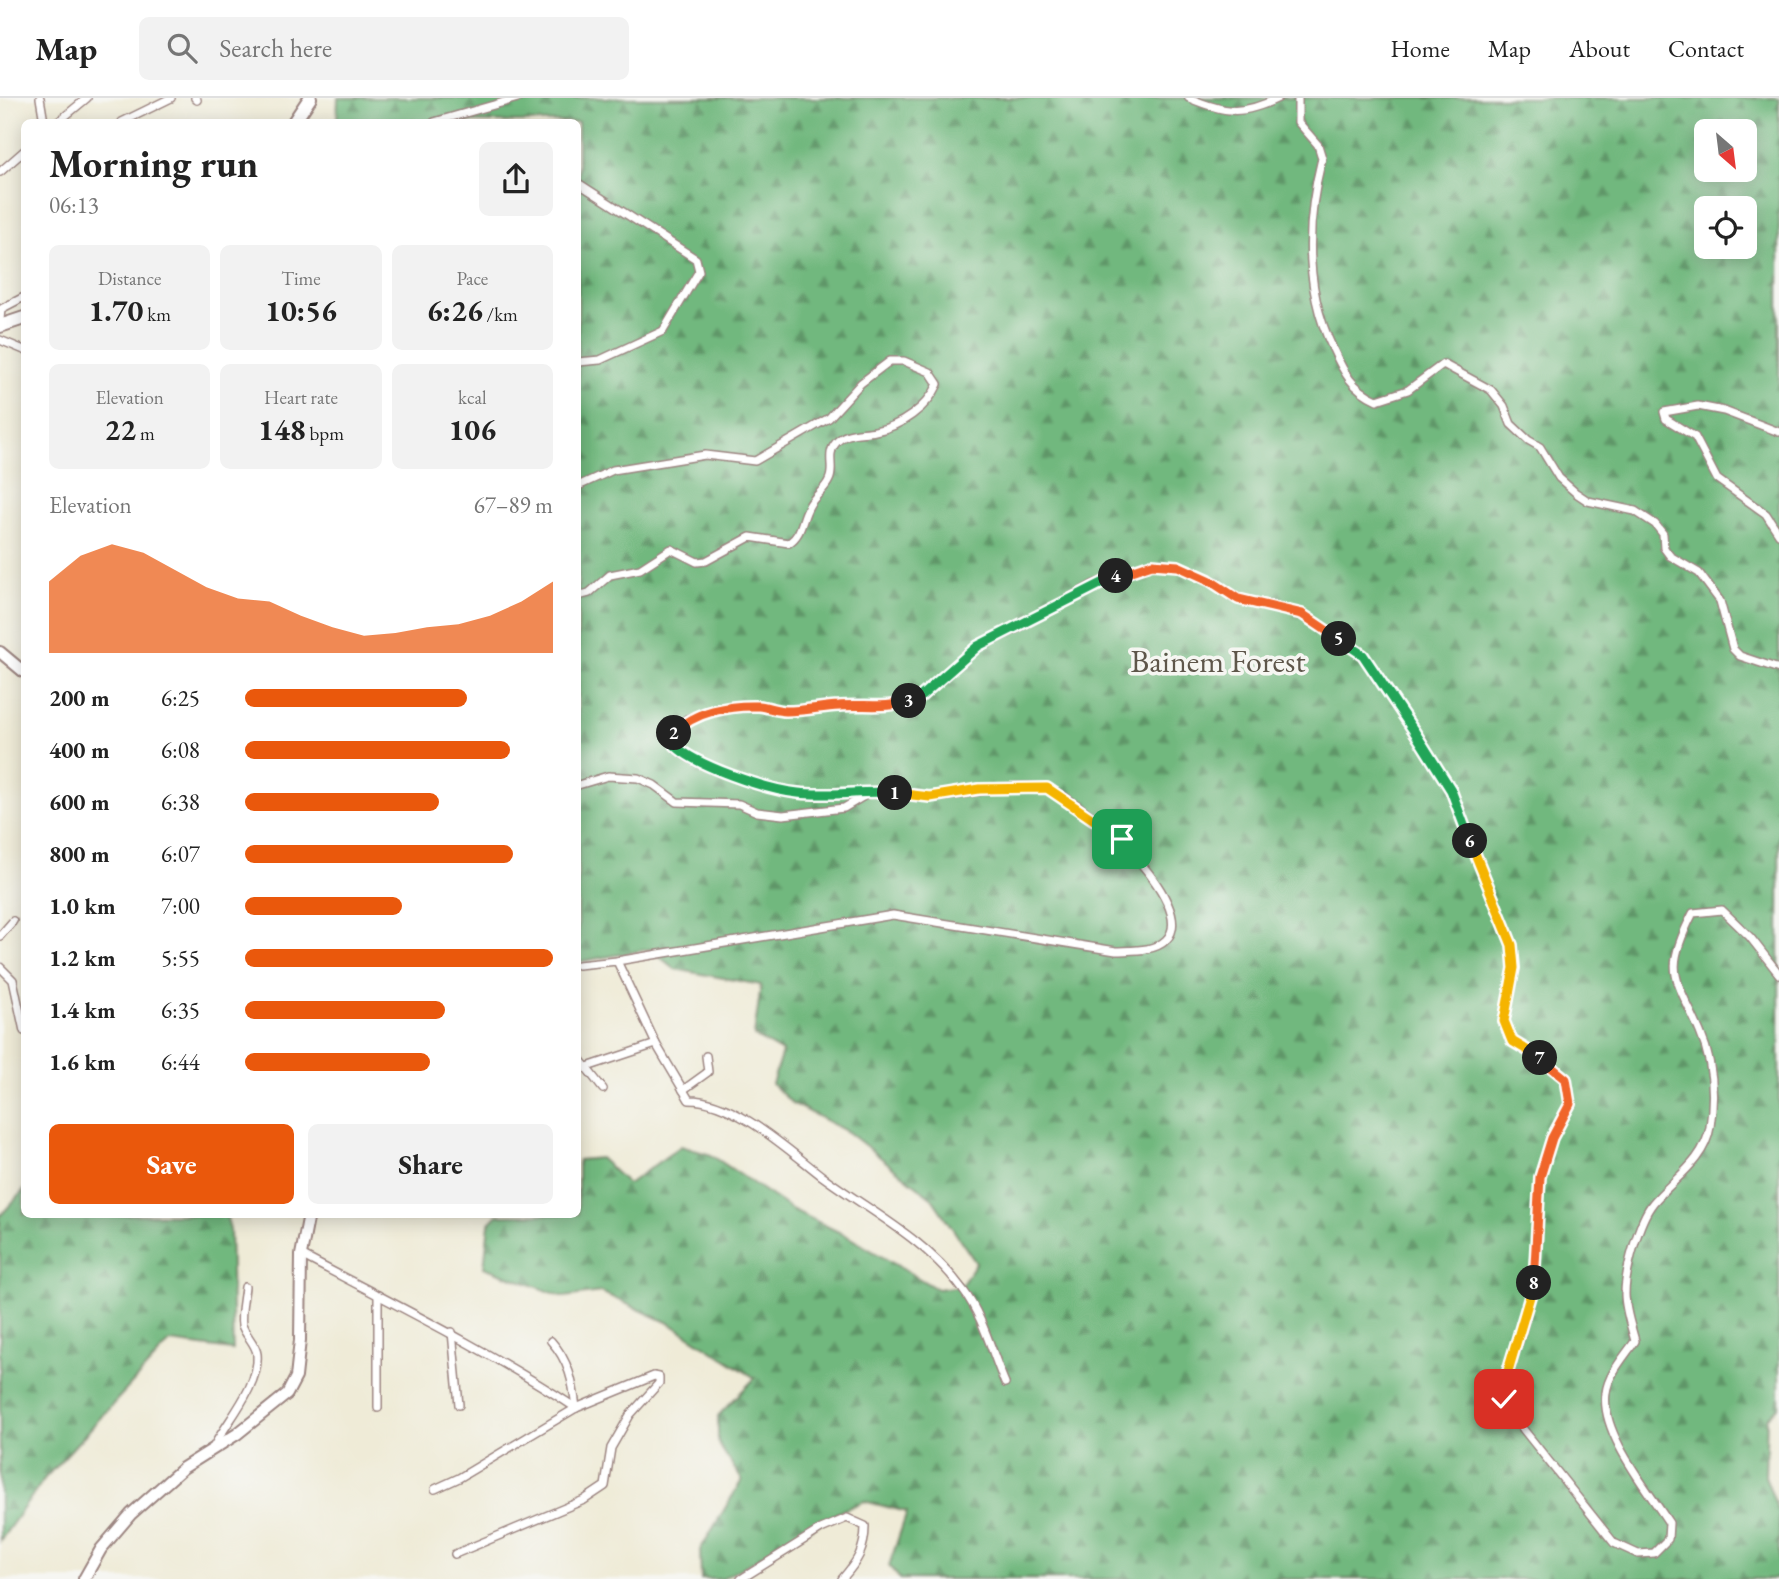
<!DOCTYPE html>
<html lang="en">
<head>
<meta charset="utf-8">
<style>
  body { margin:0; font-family:"EB Garamond",serif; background:#f2f2f2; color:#222; height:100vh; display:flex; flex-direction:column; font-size:26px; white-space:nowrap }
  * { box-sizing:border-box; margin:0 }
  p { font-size:23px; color:#767676 }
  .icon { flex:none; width:38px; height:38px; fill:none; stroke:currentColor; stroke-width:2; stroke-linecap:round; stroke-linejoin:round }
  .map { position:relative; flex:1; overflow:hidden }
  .panel { position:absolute; left:21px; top:21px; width:560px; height:1099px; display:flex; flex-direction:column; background:#fff; border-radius:10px; box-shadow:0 4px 18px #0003 }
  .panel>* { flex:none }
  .needle { width:46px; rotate:152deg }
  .tools { position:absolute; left:1694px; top:21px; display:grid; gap:14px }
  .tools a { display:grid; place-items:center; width:63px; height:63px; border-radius:10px; background:#fff; box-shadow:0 4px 18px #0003; font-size:35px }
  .pin { position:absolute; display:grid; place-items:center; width:60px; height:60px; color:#fff; margin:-30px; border-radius:14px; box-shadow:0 4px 10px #0006 }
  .km { position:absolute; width:35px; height:35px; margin:-18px; border-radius:50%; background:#222; color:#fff; font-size:19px; line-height:35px; text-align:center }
  .round { display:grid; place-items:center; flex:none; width:74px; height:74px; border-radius:10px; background:#f2f2f2 }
  .headline { display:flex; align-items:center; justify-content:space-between; height:119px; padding:0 28px }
  h1 { font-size:38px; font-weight:700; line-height:52px }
  .metrics { display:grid; grid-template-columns:repeat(3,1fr); gap:10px; height:119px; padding:7px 28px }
  .metrics div { display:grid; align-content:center; border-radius:10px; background:#f2f2f2; text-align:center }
  .metrics b { font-size:30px; font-weight:700 }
  .metrics small { font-size:19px; font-weight:400 }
  .metrics p { font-size:19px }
  .chart { height:196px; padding:14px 28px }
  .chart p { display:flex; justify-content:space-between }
  .chart svg { width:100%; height:126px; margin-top:7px; fill:#ea580c; opacity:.7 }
  .action { display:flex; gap:14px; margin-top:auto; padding:14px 28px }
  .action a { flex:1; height:80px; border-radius:10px; background:#ea580c; color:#fff; font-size:28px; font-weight:700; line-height:80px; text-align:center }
  .action a+a { background:#f2f2f2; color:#222 }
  ul { padding:0 28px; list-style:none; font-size:23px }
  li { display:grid; grid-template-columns:112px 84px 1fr; align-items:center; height:52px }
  li i { height:18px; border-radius:9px; background:#ea580c }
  header { display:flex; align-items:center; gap:42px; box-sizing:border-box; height:98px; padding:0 35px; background:#fff; border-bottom:2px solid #e0e0e0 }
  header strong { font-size:33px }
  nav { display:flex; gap:38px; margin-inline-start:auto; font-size:24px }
  .search { width:490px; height:63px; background:#f2f2f2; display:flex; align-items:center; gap:18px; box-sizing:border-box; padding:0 24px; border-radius:10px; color:#767676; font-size:26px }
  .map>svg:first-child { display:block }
</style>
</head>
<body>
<header>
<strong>Map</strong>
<div class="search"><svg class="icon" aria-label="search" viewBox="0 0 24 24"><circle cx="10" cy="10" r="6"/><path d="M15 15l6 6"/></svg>Search here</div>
<nav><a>Home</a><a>Map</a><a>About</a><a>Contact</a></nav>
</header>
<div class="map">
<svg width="1779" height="1481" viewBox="0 0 1779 1481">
  <defs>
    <pattern id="forest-firs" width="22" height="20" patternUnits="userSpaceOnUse" patternTransform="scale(1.75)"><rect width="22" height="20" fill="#71b87e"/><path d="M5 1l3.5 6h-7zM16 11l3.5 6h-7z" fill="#5f9567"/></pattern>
  </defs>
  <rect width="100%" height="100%" fill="#f6f6f2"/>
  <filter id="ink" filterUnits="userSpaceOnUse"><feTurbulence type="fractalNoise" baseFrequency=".0143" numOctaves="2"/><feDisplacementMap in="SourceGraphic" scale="14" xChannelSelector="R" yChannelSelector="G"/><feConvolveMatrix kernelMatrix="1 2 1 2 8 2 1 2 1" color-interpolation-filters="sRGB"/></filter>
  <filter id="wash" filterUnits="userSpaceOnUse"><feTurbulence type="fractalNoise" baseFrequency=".00686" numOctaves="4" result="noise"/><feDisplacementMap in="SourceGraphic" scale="28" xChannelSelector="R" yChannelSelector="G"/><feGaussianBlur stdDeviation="1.57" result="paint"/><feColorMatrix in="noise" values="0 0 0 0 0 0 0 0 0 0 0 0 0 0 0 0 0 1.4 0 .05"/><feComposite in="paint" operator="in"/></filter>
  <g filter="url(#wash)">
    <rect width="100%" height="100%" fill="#efebd7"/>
    <g fill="url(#forest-firs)" stroke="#5e6c54" stroke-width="2" fill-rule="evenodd">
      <path d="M 338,0 L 1779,0 L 1779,1308 L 1767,1320 L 1765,1378 L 1779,1415 L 1779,1481 L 900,1481 L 889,1468 L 907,1414 L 864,1403 L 843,1412 L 722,1481 L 701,1481 L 700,1452 L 742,1382 L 718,1345 L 718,1318 L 755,1280 L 669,1225 L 601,1194 L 564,1199 L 484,1169 L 489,1126 L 498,1117 L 578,1116 L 578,1062 L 600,1060 L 628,1086 L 681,1048 L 711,1057 L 791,1111 L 845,1137 L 937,1191 L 961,1188 L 976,1165 L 931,1099 L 848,1034 L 792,1005 L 772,986 L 782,954 L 754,938 L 761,887 L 675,871 L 650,851 L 578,864 L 578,24 L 337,24 ZM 1706,33 L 1745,33 L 1745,72 L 1706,72 ZM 1706,110 L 1745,110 L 1745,149 L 1706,149 Z"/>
      <polygon points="24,1092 24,1116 226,1117 230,1131 233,1252 170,1244 45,1380 0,1443 0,1118"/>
    </g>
  </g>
  <g filter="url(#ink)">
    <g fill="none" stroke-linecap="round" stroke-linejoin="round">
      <defs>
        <g id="street">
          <polyline points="40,0 44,24"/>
          <polyline points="195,0 197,2"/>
          <path d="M 1189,0 C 1225,15 1242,18 1278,0"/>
          <path d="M 1298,0 L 1298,24 L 1318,47 L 1322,60 C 1306,124 1304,191 1333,251 C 1344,275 1352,291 1377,302 L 1408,292 L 1443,266 L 1491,292 L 1504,308 L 1511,326 L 1528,342 L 1540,349 L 1559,380 L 1576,395 L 1588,403 L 1635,413 L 1655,426 L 1663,436 L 1664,450 L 1670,458 L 1699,475 L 1720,503 L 1733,551 L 1740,558 L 1779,571"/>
          <polyline points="58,24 87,0"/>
          <polyline points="122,24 171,0"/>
          <polyline points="434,24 518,0"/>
          <polyline points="0,74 24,53"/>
          <polyline points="578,85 696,161 699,173 663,233 600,262 578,264"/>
          <polyline points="0,222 1,211 24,199"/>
          <polyline points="0,242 24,252"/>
          <polyline points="1779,334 1724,313 1698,308 1664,314 1666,321 1695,339 1717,381 1766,416 1779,436"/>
          <path d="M 578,388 L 613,372 L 705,357 L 755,363 L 829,320 L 861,285 L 890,263 L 904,263 L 930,274 L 938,286 C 928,309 900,329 875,333 C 861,336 845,333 835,346 C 826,357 835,371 829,382 C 825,392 814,398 809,408 C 801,422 803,435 789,445 L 750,439 L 706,463 L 697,464 L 671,451 L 640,471 L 610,477 L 589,495 L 578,498"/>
          <polyline points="578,687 608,678 638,680 654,687 677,704 739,706 757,714 783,717 844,710 869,695"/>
          <polyline points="0,838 13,823"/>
          <path d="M 617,863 L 893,817 L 1116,853 C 1131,852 1154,854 1166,842 C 1202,807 1079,696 1044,690 C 1004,683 967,700 928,699 C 914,699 900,695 886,695 C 857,695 824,700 795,695 C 773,691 682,667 674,646 C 673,643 674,639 674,635 L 687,621 L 722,611 L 760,608 L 783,613 L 837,608 L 897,607 L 919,600 L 978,548 L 1018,530 L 1092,487 L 1152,465 L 1178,468 L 1209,482 L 1238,501 L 1302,516 L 1363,557 L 1451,692 L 1512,847 L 1514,870 L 1504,923 L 1512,943 L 1567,981 L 1570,1006 L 1552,1040 L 1540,1079 L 1536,1175 L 1521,1237 L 1505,1283 L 1504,1301 L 1523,1331 L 1614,1445 L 1638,1456 L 1654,1455 L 1668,1441 L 1669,1425 C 1648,1392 1600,1335 1606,1295 C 1608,1276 1625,1258 1635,1243 C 1631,1228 1625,1211 1625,1196 C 1625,1173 1639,1122 1653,1105 C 1672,1082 1705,1063 1710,1029 C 1715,997 1713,964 1700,934 C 1676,879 1662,875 1693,815 L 1722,812 L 1750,839 L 1779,876"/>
          <path d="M 578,867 L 617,863 L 656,946 L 689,1002 C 734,1002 787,1051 822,1078 C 871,1114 926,1141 963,1192 C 983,1218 992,1255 1005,1285"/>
          <polyline points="0,869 13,882 24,933"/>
          <polyline points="578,959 603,991"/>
          <polyline points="587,969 656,946"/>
          <polyline points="683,992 708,974 706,958"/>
          <path d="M 301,1157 C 394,1206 488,1252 576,1310"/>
          <polyline points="378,1197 378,1310"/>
          <polyline points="452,1234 459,1307"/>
          <path d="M 551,1243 C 569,1263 573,1284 576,1310"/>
          <path d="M 214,1348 C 228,1322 260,1287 257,1256 C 256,1246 245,1237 242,1227 C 240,1216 244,1200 245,1189"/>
          <polyline points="435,1391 459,1380 576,1310 654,1278 659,1279 659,1285 630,1317 611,1350 605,1388 584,1402 455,1456"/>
          <path d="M 741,1481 L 821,1431 L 847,1420 L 865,1428 C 865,1452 857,1464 842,1481"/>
        </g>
        <g id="secondary">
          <polyline points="0,554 24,574"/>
          <polyline points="84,1481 101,1451 131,1416 183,1370 237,1336 287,1296 296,1279 300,1242 301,1157 309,1116"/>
        </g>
        <g id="primary">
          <polyline points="294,24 310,0"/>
          <polyline points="0,228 24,220"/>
        </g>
      </defs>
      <use href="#street" stroke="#9c8581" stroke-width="10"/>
      <use href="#secondary" stroke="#9c8581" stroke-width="14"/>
      <use href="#primary" stroke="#9c8581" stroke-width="16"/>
      <use href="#street" stroke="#fff" stroke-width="7"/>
      <use href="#secondary" stroke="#fff" stroke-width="10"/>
      <use href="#primary" stroke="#fff" stroke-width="12"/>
    </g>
  </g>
  <g fill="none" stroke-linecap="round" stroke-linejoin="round" filter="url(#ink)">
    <defs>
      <polyline id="split-1" points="895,695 930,699 979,691 1047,690 1122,741"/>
      <path id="split-2" d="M 674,635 L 674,646 C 692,667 768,692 798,695 C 830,699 863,692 895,695"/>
      <path id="split-3" d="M 674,635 C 694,613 730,607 759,608 C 768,609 777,613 786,613 C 804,613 821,609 839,608 C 863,606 887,611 909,603"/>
      <polyline id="split-4" points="909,603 919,600 978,548 1116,478"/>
      <polyline id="split-5" points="1116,478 1152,466 1178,468 1209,482 1238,501 1302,516 1339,541"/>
      <polyline id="split-6" points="1339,541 1363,557 1414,633 1451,692 1470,743"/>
      <polyline id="split-7" points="1470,743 1512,847 1514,870 1504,923 1512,943 1540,960"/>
      <polyline id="split-8" points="1534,1185 1540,1079 1552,1040 1570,1006 1566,981 1540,960"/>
      <polyline id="split-9" points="1504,1301 1505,1283 1534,1185"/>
    </defs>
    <use href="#split-1" stroke="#fff" stroke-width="14"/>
    <use href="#split-2" stroke="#fff" stroke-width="14"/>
    <use href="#split-3" stroke="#fff" stroke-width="14"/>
    <use href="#split-4" stroke="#fff" stroke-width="14"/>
    <use href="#split-5" stroke="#fff" stroke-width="14"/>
    <use href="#split-6" stroke="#fff" stroke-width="14"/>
    <use href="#split-7" stroke="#fff" stroke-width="14"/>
    <use href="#split-8" stroke="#fff" stroke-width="14"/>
    <use href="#split-9" stroke="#fff" stroke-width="14"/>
    <use href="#split-1" stroke="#f5b400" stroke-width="9"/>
    <use href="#split-2" stroke="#22a559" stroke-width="9"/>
    <use href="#split-3" stroke="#f0652b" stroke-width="9"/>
    <use href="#split-4" stroke="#22a559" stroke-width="9"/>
    <use href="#split-5" stroke="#f0652b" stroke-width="9"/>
    <use href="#split-6" stroke="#22a559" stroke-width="9"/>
    <use href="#split-7" stroke="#f5b400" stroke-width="9"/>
    <use href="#split-8" stroke="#f0652b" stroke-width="9"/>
    <use href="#split-9" stroke="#f5b400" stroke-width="9"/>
  </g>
  <g text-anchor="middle" stroke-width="7" stroke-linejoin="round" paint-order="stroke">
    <g font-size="32" fill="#5e564a" stroke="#f6f6f2">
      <text x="1218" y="574">Bainem Forest</text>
    </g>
  </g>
</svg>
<div class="tools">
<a><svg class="needle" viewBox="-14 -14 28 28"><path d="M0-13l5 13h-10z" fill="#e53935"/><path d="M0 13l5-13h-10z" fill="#767676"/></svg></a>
<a><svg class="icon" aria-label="locate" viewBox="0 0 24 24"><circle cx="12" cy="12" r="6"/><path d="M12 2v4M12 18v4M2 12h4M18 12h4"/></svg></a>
</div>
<div class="pin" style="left:1122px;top:741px;background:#1e9e55"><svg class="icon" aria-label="arrive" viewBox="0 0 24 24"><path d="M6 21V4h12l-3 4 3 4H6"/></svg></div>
<div class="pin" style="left:1504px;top:1301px;background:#d93025"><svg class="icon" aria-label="check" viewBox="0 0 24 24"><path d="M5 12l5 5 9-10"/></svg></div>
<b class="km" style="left:895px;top:695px">1</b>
<b class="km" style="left:674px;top:635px">2</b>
<b class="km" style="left:909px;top:603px">3</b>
<b class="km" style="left:1116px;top:478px">4</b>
<b class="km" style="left:1339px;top:541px">5</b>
<b class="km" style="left:1470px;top:743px">6</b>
<b class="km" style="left:1540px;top:960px">7</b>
<b class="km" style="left:1534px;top:1185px">8</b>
<section class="panel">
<div class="headline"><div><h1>Morning run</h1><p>06:13</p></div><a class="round"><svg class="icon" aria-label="share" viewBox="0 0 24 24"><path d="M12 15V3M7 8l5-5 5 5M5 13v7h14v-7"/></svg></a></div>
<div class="metrics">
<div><p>Distance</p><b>1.70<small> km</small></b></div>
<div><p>Time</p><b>10:56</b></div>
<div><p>Pace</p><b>6:26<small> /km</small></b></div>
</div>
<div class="metrics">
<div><p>Elevation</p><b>22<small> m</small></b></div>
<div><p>Heart rate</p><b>148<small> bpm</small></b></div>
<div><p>kcal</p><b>106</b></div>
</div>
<div class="chart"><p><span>Elevation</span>67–89 m</p>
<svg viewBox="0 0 160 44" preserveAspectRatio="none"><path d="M0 44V19L10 10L20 6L30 9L40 15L50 21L60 25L70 26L80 31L90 35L100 38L110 37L120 35L130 34L140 31L150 26L160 19V44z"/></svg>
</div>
<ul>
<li><b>200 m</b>6:25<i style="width:72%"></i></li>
<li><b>400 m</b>6:08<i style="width:86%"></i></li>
<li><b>600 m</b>6:38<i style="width:63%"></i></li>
<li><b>800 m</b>6:07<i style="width:87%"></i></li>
<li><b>1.0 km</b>7:00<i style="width:51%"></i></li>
<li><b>1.2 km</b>5:55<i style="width:100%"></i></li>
<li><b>1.4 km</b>6:35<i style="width:65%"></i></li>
<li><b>1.6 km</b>6:44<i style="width:60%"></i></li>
</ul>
<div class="action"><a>Save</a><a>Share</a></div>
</section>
</div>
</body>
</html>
